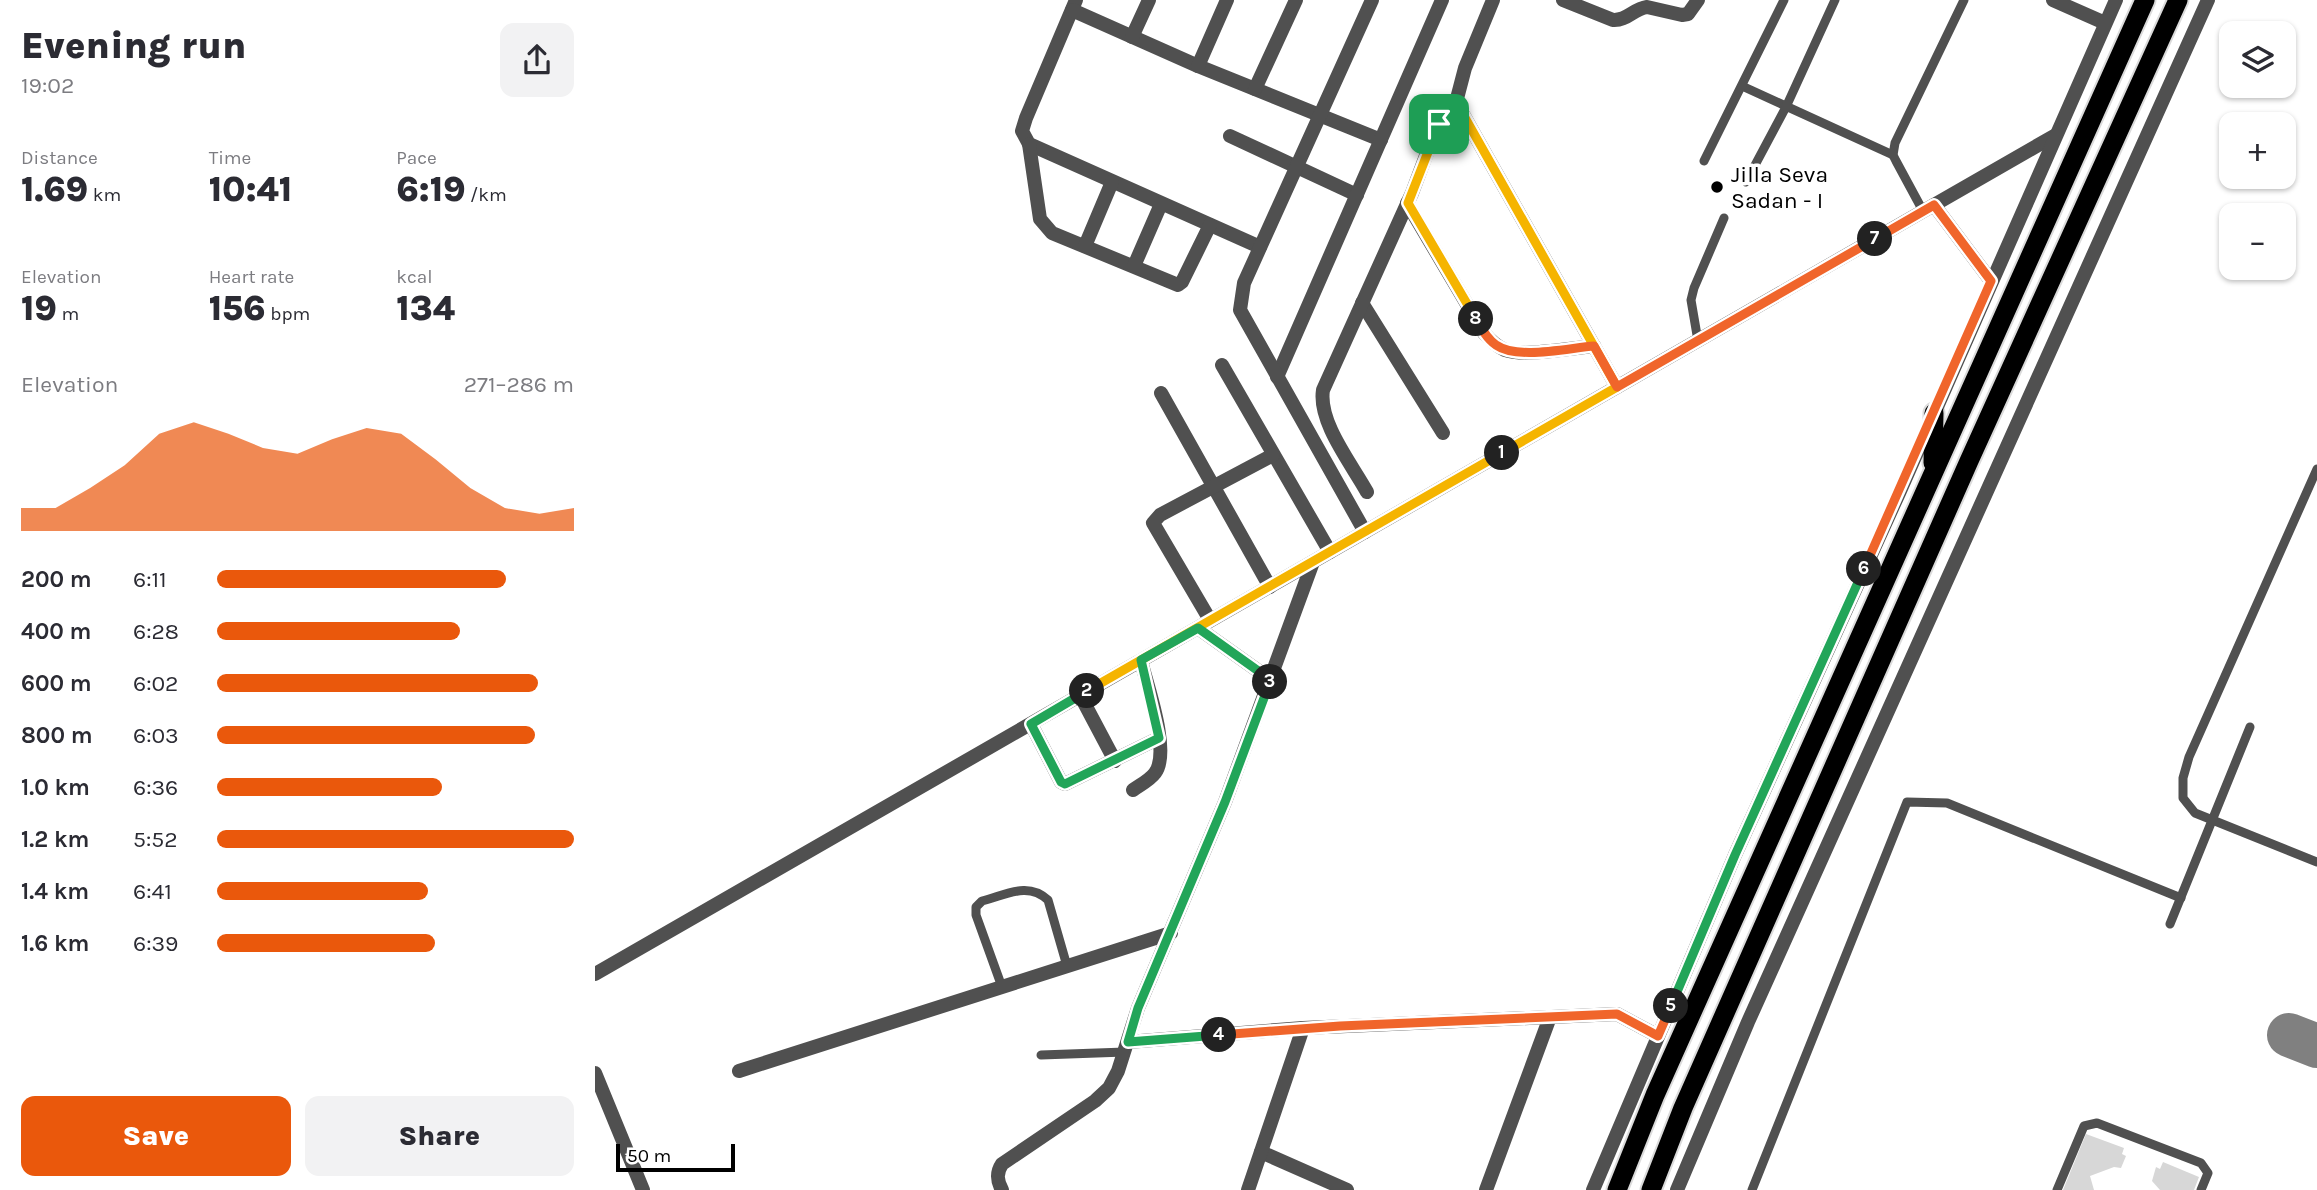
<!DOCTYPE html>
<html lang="en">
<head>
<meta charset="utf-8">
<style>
  body { margin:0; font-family:Karla,sans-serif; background:#f2f2f3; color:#2b2b33; height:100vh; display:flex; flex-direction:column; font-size:26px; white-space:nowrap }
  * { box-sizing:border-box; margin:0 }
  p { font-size:23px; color:#7c7c81 }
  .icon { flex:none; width:38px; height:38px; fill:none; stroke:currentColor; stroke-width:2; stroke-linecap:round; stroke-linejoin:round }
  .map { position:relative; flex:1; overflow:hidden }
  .sheet { display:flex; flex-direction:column; background:#fff; width:595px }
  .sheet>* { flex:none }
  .tools { position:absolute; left:1624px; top:21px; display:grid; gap:14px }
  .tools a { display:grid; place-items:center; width:77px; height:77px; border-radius:14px; background:#fff; box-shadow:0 2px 5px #0004; font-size:35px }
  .scale { position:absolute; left:21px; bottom:18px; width:119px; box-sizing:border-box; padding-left:7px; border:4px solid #000; border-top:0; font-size:19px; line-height:24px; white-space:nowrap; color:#000; -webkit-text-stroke:5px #fff; paint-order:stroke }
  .pin { position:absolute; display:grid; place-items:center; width:60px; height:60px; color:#fff; margin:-30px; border-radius:14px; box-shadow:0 4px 10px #0006 }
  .km { position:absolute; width:35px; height:35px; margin:-18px; border-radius:50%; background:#222; color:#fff; font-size:19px; line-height:35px; text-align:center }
  .round { display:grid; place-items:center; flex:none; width:74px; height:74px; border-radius:14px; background:#f2f2f3 }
  .summary { display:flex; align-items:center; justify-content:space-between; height:119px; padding:0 21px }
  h1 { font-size:38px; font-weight:800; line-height:52px }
  .figures { display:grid; grid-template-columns:repeat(3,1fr); gap:10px; height:119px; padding:7px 21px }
  .figures div { display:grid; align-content:center }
  .figures b { font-size:35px; font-weight:800 }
  .figures small { font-size:19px; font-weight:400 }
  .figures p { font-size:19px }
  .chart { height:196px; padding:14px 21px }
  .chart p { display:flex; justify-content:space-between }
  .chart svg { width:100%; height:126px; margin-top:7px; fill:#ea580c; opacity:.7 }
  .primary-button { display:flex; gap:14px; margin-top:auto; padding:14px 21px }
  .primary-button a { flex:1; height:80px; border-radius:14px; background:#ea580c; color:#fff; font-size:28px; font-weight:800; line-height:80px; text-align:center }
  .primary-button a+a { background:#f2f2f3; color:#2b2b33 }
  ul { padding:0 21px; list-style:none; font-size:23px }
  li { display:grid; grid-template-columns:112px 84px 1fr; align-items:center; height:52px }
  li i { height:18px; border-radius:9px; background:#ea580c }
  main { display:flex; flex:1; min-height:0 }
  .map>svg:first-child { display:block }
</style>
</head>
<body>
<main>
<section class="sheet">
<div class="summary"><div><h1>Evening run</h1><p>19:02</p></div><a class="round"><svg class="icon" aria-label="share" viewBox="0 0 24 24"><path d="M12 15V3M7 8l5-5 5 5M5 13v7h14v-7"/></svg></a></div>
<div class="figures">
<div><p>Distance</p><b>1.69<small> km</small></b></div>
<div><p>Time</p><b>10:41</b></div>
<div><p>Pace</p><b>6:19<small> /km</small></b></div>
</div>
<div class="figures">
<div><p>Elevation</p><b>19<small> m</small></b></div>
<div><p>Heart rate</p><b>156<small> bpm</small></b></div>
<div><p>kcal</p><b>134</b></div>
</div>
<div class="chart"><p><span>Elevation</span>271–286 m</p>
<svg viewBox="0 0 160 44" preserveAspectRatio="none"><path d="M0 44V36L10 36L20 29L30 21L40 10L50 6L60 10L70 15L80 17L90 12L100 8L110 10L120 19L130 29L140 36L150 38L160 36V44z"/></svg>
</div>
<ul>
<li><b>200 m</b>6:11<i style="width:81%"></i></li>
<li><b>400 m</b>6:28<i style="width:68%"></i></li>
<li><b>600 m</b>6:02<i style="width:90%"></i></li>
<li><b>800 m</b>6:03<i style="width:89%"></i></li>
<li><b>1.0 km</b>6:36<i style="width:63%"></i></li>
<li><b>1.2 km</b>5:52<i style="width:100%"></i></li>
<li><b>1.4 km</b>6:41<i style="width:59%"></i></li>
<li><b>1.6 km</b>6:39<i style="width:61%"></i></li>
</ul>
<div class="primary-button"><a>Save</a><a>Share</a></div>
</section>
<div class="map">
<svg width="1722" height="1190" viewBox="0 0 1722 1190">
  <rect width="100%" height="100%" fill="#fff"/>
  <g fill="#d7d7d7">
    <polygon points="1491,1134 1529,1148 1527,1154 1531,1156 1526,1168 1519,1167 1495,1176 1499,1190 1468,1190"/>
    <polygon points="1568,1162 1604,1177 1599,1190 1565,1190 1557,1181 1561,1167 1565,1169"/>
  </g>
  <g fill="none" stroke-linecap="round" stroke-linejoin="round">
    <polyline stroke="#808080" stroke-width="44" points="1694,1035 1722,1046"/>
    <defs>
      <g id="trunk">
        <polyline points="1338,463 1339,413"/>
        <polyline points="1022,1190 1060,1095 1550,0"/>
        <polyline points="1056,1190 1088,1108 1374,461 1583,0"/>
      </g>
    </defs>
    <use href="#trunk" stroke="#dbdbdb" stroke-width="23"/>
    <g stroke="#505050" stroke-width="9">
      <polyline points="1147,86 1298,155"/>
      <polyline points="1109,161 1189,0"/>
      <polyline points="1151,182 1191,107 1240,0"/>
      <polyline points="1328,211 1301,161 1298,155 1300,143 1369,0"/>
      <polyline points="1103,341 1096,300 1099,288 1129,218"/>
      <polyline points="1722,469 1594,757 1588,778 1588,798 1600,813 1722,862"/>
      <polyline points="1575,924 1655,727"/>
      <path d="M 407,987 L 381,915 L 381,907 L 387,901 C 411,895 433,881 453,900 L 472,966"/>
      <polyline points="446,1055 530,1052"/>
      <polyline points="1157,1190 1312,802 1352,803 1586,898"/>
      <polyline points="1462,1190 1489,1126 1502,1123 1606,1163 1613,1173 1606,1190"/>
    </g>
    <g stroke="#505050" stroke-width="14">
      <polyline points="481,0 431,118 427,131 434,144 665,247"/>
      <path d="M 968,0 L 1018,20 C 1032,21 1038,9 1052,7 L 1087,15 L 1093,14 L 1103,0"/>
      <polyline points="1458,0 1510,23"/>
      <polyline points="477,10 603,66 786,140"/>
      <polyline points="537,37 554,0"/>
      <polyline points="603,66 632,0"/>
      <polyline points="660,89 701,0"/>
      <polyline points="859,110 870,68 898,0"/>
      <polyline points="635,136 762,195"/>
      <polyline points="434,144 445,219 457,233 583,285 587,282 615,225"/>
      <path d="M 812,203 L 889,333 C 895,340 901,346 910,350 C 928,357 978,348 999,346"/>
      <polyline points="1339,205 1396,281"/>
      <polyline points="490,246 517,182"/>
      <polyline points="539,266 566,204"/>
      <polyline points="767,303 848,433"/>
      <polyline points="627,365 735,552"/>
      <polyline points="682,377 847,0"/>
      <polyline points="566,393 675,587"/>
      <path d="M 772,492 C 756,463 723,422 728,390 L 817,193 L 843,124 L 851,113 L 859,110 L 869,116 L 1022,387"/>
      <polyline points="770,532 645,310 649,283 777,0"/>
      <polyline points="615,620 558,523 565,515 678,455"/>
      <polyline points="603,628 676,680"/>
      <polyline points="485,695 520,761"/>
      <polyline points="436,724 466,782 470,784 564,738"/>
      <path d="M 538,790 C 545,785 555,780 560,773 C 576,752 552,685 546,661"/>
      <polyline points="533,1042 708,1028 1022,1014 1063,1036"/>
      <polyline points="144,1071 576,933"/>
      <polyline points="0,1073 48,1190"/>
      <polyline points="666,1152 752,1190"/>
      <path d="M 407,1190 C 402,1181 401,1173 407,1164 L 500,1101 L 514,1088 L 523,1071 L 543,1008 L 630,802 L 718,562"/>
      <polyline points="653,1190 708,1028"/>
      <polyline points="891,1190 955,1017"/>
    </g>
    <g stroke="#505050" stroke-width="14">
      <polyline points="0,974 1459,136"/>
      <polyline points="998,1190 1140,855 1304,493 1521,0"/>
      <polyline points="1082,1190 1153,1022 1613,0"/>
    </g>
    <use href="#trunk" stroke="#000" stroke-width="19"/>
  </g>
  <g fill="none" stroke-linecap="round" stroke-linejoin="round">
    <defs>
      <polyline id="split-1" points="844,124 850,113 859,110 869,116 1022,387 907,453"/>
      <polyline id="split-2" points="492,691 907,453"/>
      <polyline id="split-3" points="492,691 436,724 466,782 470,784 564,738 546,660 603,628 676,680 675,682"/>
      <polyline id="split-4" points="624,1035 533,1042 543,1008 630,802 675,682"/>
      <polyline id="split-5" points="624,1035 745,1026 1022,1014 1063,1036 1076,1006"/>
      <polyline id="split-6" points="1076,1006 1140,855 1269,569"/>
      <polyline id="split-7" points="1269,569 1396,281 1339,205 1280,239"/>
      <path id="split-8" d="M 881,319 C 886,328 892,339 901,345 C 922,360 973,348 999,346 L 1022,387 L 1280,239"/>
      <polyline id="split-9" points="844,124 813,203 881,319"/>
    </defs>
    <use href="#split-1" stroke="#fff" stroke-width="14"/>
    <use href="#split-2" stroke="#fff" stroke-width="14"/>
    <use href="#split-3" stroke="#fff" stroke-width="14"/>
    <use href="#split-4" stroke="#fff" stroke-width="14"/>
    <use href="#split-5" stroke="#fff" stroke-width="14"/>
    <use href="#split-6" stroke="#fff" stroke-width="14"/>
    <use href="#split-7" stroke="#fff" stroke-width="14"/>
    <use href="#split-8" stroke="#fff" stroke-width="14"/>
    <use href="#split-9" stroke="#fff" stroke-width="14"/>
    <use href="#split-1" stroke="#f5b400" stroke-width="9"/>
    <use href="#split-2" stroke="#f5b400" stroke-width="9"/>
    <use href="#split-3" stroke="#22a559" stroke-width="9"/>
    <use href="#split-4" stroke="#22a559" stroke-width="9"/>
    <use href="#split-5" stroke="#f0652b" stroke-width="9"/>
    <use href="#split-6" stroke="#22a559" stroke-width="9"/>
    <use href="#split-7" stroke="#f0652b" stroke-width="9"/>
    <use href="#split-8" stroke="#f0652b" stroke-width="9"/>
    <use href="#split-9" stroke="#f5b400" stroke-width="9"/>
  </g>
  <circle fill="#000" stroke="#fff" stroke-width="2.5" cx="1122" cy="187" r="7"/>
  <g text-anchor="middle" stroke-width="7" stroke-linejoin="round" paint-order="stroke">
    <g font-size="23" fill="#000" stroke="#fff" text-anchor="start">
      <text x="1136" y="182">Jilla Seva<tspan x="1136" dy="26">Sadan - I</tspan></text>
    </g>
  </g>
</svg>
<div class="tools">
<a><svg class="icon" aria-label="layers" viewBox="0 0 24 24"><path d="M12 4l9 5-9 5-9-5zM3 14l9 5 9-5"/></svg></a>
<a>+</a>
<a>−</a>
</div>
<div class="scale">50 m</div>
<div class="pin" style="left:844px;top:124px;background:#1e9e55"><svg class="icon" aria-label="arrive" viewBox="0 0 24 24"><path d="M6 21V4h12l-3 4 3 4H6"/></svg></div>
<b class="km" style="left:907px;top:453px">1</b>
<b class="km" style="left:492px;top:691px">2</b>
<b class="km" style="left:675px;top:682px">3</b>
<b class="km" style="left:624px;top:1035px">4</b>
<b class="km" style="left:1076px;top:1006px">5</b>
<b class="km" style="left:1269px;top:569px">6</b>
<b class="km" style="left:1280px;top:239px">7</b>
<b class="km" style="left:881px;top:319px">8</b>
</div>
</main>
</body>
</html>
